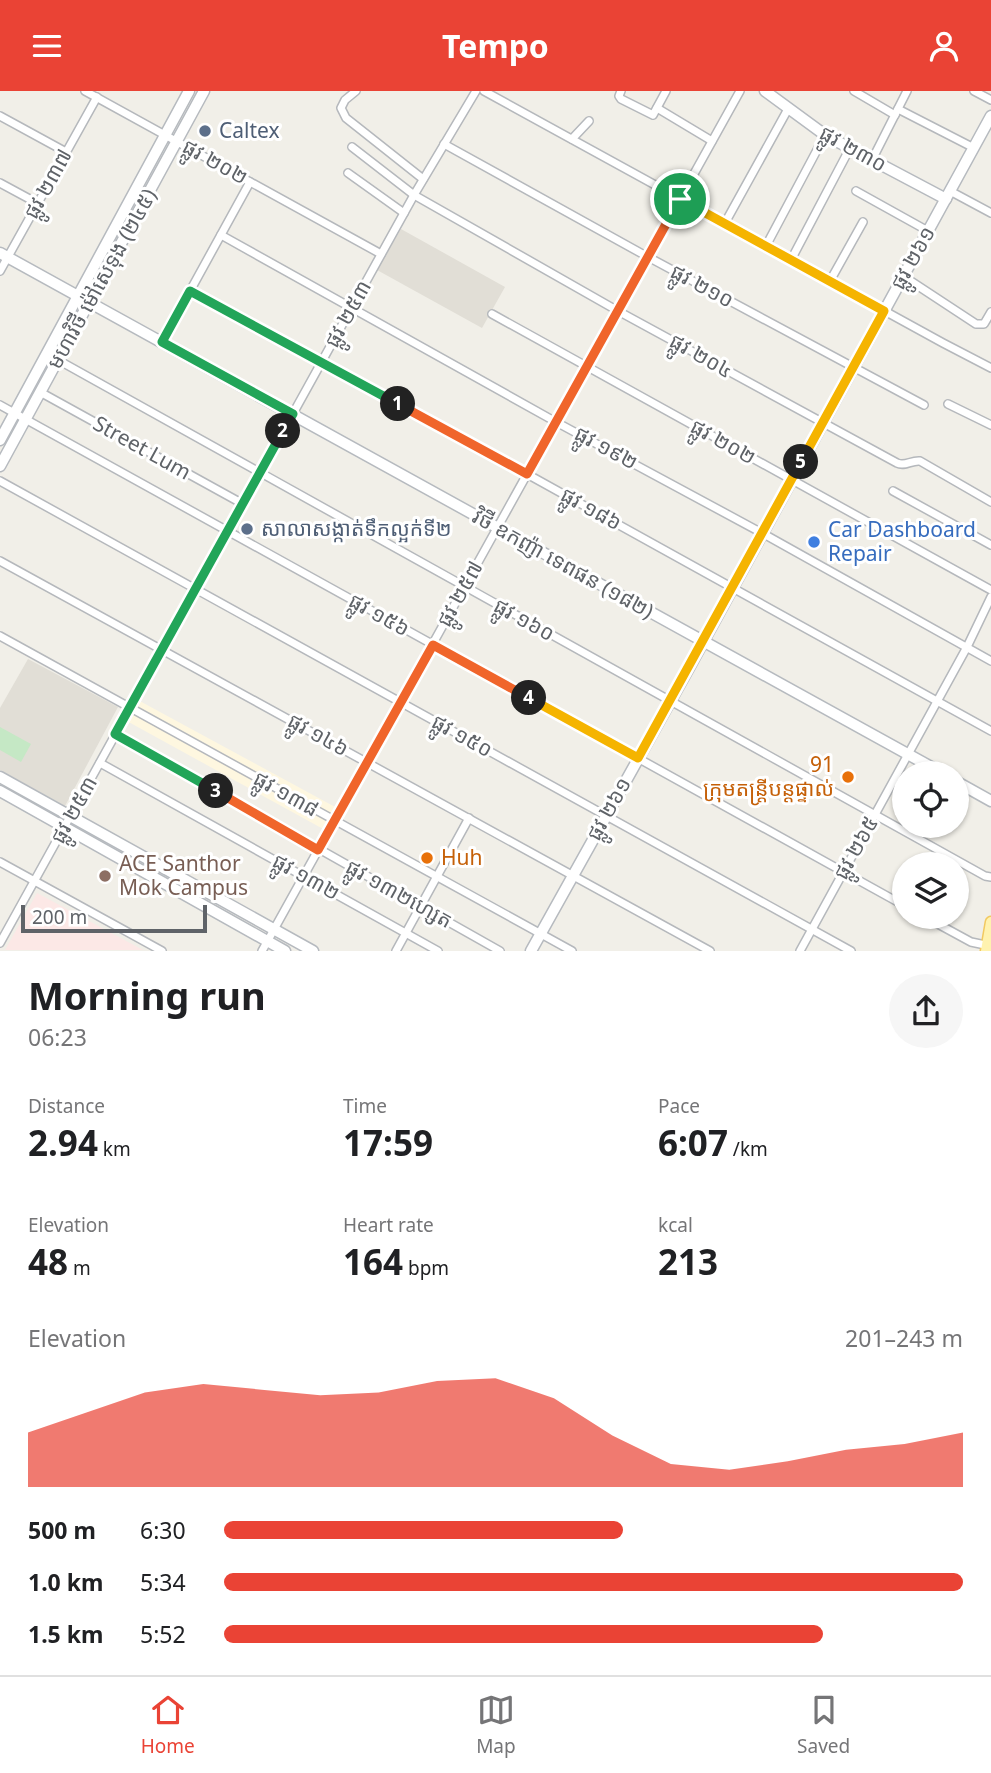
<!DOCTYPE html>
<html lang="en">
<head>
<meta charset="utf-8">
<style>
  body { margin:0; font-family:"Noto Sans","Noto Sans Khmer",sans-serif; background:#f6f6f6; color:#202124; height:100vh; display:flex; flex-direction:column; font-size:26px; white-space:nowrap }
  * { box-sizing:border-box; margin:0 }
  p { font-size:23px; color:#757577 }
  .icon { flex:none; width:38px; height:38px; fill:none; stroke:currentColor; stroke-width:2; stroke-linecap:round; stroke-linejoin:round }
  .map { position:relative; height:860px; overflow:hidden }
  .sheet { display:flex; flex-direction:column; background:#fff; flex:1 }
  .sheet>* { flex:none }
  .controls { position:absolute; left:892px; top:670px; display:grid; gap:14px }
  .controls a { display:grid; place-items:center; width:77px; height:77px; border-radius:50%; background:#fff; box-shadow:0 2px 5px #0004; font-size:35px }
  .scale { position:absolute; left:21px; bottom:18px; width:186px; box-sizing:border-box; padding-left:7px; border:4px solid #5f6368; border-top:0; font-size:19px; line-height:24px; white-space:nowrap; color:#5f6368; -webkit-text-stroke:5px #fff; paint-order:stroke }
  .pin { position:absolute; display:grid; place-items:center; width:60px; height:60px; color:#fff; margin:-30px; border:4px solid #fff; border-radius:50%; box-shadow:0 2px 7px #0007 }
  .km { position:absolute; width:35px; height:35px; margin:-18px; border-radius:50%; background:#222; color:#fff; font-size:19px; line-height:35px; text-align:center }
  .round { display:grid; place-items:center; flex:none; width:74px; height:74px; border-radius:37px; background:#f6f6f6 }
  .head { display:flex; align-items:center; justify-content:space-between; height:119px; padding:0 28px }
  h1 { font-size:38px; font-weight:700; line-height:52px }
  .metrics { display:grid; grid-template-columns:repeat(3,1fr); gap:10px; height:119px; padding:7px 28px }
  .metrics div { display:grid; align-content:center }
  .metrics b { font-size:35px; font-weight:700 }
  .metrics small { font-size:19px; font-weight:400 }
  .metrics p { font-size:19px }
  .chart { height:196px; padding:14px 28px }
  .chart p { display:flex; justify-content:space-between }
  .chart svg { width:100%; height:126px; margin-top:7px; fill:#ea4335; opacity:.7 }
  ul { padding:0 28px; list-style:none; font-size:23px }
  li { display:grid; grid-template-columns:112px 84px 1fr; align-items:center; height:52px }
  li i { height:18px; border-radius:9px; background:#ea4335 }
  header { display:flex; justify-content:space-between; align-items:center; height:91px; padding:0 28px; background:#ea4335; color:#fff; font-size:32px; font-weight:700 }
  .menu { display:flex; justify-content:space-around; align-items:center; height:98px; border-top:2px solid #e0e0e0; background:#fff; font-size:19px; color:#757577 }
  .menu a { display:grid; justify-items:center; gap:4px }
  .menu .on { color:#ea4335 }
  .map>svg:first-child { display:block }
</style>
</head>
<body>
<header><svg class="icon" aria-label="menu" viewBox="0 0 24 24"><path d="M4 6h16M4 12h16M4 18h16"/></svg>Tempo<svg class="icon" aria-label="person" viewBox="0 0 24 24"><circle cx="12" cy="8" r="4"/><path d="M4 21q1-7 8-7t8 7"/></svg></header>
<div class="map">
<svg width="991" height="860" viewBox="0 0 991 860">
  <rect width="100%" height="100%" fill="#f1efe8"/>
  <polygon fill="#fef7e0" points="136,608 337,717 325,739 125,629"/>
  <g fill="#e1ded6">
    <polygon points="401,138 505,196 482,237 377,179"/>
    <polygon points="28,568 118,616 65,715 0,679 0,617"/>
  </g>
  <polygon fill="#fce8e6" points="37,802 143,859 5,859"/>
  <polygon fill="#c5e8c5" points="0,636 31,653 21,671 0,659"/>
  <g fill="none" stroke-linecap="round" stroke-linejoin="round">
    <defs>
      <g id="street">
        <polyline points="85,0 381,163"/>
        <polyline points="356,0 345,9 341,17 346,27 423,88"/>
        <polyline points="484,0 943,252 991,277"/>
        <polyline points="621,0 619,5 621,8 653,24 666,0"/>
        <polyline points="854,0 895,24"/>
        <polyline points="974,0 991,9"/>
        <polyline points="657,17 712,50"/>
        <polyline points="898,18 974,57"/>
        <polyline points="0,25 66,61"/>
        <polyline points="572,48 589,30"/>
        <polyline points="444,53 648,166 924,314"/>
        <path d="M 352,56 L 414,104 L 618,220 L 897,372 C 905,376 911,369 920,370 L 991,411"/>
        <polyline points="872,69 907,0"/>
        <polyline points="348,82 404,122"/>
        <polyline points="0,92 37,112"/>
        <polyline points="856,100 928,140"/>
        <polyline points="950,100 991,122"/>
        <polyline points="725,132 788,18"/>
        <polyline points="221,144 556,331 762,442 991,570"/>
        <polyline points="766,155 825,44"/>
        <polyline points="791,169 850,57"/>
        <polyline points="0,180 97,6"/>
        <polyline points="903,185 976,233 984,233 991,221"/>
        <polyline points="830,190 863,131"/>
        <polyline points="190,200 527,383 991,640"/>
        <polyline points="492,223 991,499"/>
        <polyline points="162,251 250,91"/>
        <polyline points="58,269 985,785 991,786"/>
        <polyline points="40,301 243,413"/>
        <polyline points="948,313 991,334"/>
        <polyline points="0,314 905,815"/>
        <polyline points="0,390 851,860"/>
        <polyline points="893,400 991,454"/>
        <polyline points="0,470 710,860"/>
        <polyline points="0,545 572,860"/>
        <polyline points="115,643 500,860"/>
        <polyline points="100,672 438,860"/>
        <polyline points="0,771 162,860"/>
        <polyline points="925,826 971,851 990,855"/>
        <polyline points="0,852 414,104 476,0"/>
        <polyline points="262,860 740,0"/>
        <polyline points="396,860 469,727"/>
        <polyline points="800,860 967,556 991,506"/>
      </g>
      <g id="secondary">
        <polyline points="765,0 825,44 946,108"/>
        <polyline points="0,162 942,682"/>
        <polyline points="0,349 189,0"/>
        <polyline points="0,375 204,0"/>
        <polyline points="0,686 313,860"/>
        <polyline points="957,691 991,710"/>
        <polyline points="0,700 285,860"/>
        <polyline points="531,860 690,575 991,25"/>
      </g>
      <polyline id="primary" points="986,860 991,831"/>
    </defs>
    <use href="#street" stroke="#b5b8bc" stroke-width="10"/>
    <use href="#secondary" stroke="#b6babf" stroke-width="13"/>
    <use href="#primary" stroke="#f2c960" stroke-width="13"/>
    <use href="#street" stroke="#fff" stroke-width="7"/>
    <use href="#secondary" stroke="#fff" stroke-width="10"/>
    <use href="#primary" stroke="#fff2af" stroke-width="10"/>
  </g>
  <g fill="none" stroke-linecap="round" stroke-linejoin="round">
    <defs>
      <polyline id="split-1" points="398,313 527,383 680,108"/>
      <polyline id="split-2" points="283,340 293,323 162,251 190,200 398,313"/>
      <polyline id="split-3" points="216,700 115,643 283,340"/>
      <polyline id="split-4" points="216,700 318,759 433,554 529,607"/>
      <polyline id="split-5" points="529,607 638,667 801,371"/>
      <polyline id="split-6" points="680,108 884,220 801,371"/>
    </defs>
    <use href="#split-1" stroke="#fff" stroke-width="14"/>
    <use href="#split-2" stroke="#fff" stroke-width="14"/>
    <use href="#split-3" stroke="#fff" stroke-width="14"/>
    <use href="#split-4" stroke="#fff" stroke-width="14"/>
    <use href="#split-5" stroke="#fff" stroke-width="14"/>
    <use href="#split-6" stroke="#fff" stroke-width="14"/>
    <use href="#split-1" stroke="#f0652b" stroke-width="9"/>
    <use href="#split-2" stroke="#22a559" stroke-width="9"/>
    <use href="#split-3" stroke="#22a559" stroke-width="9"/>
    <use href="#split-4" stroke="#f0652b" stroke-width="9"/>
    <use href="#split-5" stroke="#f5b400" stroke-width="9"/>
    <use href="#split-6" stroke="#f5b400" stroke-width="9"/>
  </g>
  <g fill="#5c6f8a" stroke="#fff" stroke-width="2.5">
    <circle cx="205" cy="40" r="7"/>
    <circle cx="247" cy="438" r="7"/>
  </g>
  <circle fill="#3f7fe0" stroke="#fff" stroke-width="2.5" cx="814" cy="451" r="7"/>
  <g fill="#e8710a" stroke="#fff" stroke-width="2.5">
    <circle cx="848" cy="686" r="7"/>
    <circle cx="427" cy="767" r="7"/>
  </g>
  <circle fill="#8d6e63" stroke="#fff" stroke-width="2.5" cx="105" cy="785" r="7"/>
  <g text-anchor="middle" stroke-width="6" stroke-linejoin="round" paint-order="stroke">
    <g font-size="21" fill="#4e5e75" stroke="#fff" text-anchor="start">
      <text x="219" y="47">Caltex</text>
      <text x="261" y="445">សាលាសង្កាត់ទឹកល្អក់ទី២</text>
    </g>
    <g font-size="21" fill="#5f6368" stroke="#fff">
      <text transform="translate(853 58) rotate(29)" y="7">ផ្លូវ ២៣០</text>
      <text transform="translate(215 71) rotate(29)" y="7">ផ្លូវ ២០២</text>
      <text transform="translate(48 93) rotate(-61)" y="7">ផ្លូវ ២៣៧</text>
      <text transform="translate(913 167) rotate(-61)" y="7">ផ្លូវ ២៦១</text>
      <text transform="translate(102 188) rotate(-61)" y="7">មហាវិថី ម៉ៅសេទុង (២៤៥)</text>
      <text transform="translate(702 195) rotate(28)" y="7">ផ្លូវ ២១០</text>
      <text transform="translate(348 223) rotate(-61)" y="7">ផ្លូវ ២៥៣</text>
      <text transform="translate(701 265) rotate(29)" y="7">ផ្លូវ ២០៤</text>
      <text transform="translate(723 351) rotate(29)" y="7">ផ្លូវ ២០២</text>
      <text transform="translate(142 357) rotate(29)" y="7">Street Lum</text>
      <text transform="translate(606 357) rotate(28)" y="7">ផ្លូវ ១៩២</text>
      <text transform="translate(591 418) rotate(29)" y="7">ផ្លូវ ១៨៦</text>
      <text transform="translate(563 473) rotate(29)" y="7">វិថី ឧកញ៉ា ទេពផន (១៨២)</text>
      <text transform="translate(460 503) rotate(-61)" y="7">ផ្លូវ ២៥៧</text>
      <text transform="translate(379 524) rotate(29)" y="7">ផ្លូវ ១៥៦</text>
      <text transform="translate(524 529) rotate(29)" y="7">ផ្លូវ ១៦០</text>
      <text transform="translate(318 644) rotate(29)" y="7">ផ្លូវ ១៤៦</text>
      <text transform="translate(462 645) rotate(29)" y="7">ផ្លូវ ១៥០</text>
      <text transform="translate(286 703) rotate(29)" y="7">ផ្លូវ ១៣៨</text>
      <text transform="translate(609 718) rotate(-61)" y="7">ផ្លូវ ២៦១</text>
      <text transform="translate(74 719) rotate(-61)" y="7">ផ្លូវ ២៥៣</text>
      <text transform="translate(856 757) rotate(-61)" y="7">ផ្លូវ ២៦៥</text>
      <text transform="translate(306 786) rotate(29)" y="7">ផ្លូវ ១៣២</text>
      <text transform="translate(399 803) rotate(29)" y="7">ផ្លូវ ១៣២ហ្សេត</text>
    </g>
    <g font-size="21" fill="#366cbe" stroke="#fff" text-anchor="start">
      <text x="828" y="446">Car Dashboard<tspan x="828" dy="24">Repair</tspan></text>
    </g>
    <g font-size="21" fill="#c56008" stroke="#fff" text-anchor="end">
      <text x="834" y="681">91<tspan x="834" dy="24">ក្រុមតន្រ្តីបន្តផ្ទាល់</tspan></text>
      <text x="441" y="774" text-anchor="start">Huh</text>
    </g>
    <g font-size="21" fill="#785e54" stroke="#fff" text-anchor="start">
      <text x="119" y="780">ACE Santhor<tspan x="119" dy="24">Mok Campus</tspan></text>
    </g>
  </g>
</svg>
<div class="controls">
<a><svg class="icon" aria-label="locate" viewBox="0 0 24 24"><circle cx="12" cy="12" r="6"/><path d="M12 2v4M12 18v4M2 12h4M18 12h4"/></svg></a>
<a><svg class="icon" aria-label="layers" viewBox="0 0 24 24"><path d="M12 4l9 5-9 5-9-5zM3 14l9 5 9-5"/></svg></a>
</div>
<div class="scale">200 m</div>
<div class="pin" style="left:680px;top:108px;background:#1e9e55"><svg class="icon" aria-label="arrive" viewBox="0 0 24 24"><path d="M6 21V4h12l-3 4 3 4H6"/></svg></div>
<b class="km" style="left:398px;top:313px">1</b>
<b class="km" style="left:283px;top:340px">2</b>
<b class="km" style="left:216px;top:700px">3</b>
<b class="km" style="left:529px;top:607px">4</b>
<b class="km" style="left:801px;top:371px">5</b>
</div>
<section class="sheet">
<div class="head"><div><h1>Morning run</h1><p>06:23</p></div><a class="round"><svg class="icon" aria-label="share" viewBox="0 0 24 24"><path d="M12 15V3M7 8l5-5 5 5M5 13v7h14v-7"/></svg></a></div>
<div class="metrics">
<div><p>Distance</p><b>2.94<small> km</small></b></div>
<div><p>Time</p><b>17:59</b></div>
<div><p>Pace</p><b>6:07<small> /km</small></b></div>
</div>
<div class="metrics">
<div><p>Elevation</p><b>48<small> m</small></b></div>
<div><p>Heart rate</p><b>164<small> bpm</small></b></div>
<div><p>kcal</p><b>213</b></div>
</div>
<div class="chart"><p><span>Elevation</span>201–243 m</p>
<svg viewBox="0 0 160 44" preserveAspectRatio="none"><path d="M0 44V25L10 18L20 11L30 8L40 10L50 12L60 11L70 7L80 6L90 13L100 26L110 36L120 38L130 35L140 31L150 29L160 25V44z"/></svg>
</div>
<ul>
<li><b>500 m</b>6:30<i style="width:54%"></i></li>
<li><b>1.0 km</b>5:34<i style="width:100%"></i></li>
<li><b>1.5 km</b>5:52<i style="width:81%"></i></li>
</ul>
</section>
<nav class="menu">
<a class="on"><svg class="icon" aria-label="home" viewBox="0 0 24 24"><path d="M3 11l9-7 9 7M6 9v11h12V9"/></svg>Home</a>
<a><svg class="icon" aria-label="map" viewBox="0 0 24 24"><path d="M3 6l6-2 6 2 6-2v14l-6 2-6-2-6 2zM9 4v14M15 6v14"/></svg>Map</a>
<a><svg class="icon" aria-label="saved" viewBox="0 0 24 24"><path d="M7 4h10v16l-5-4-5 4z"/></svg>Saved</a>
</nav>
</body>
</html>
